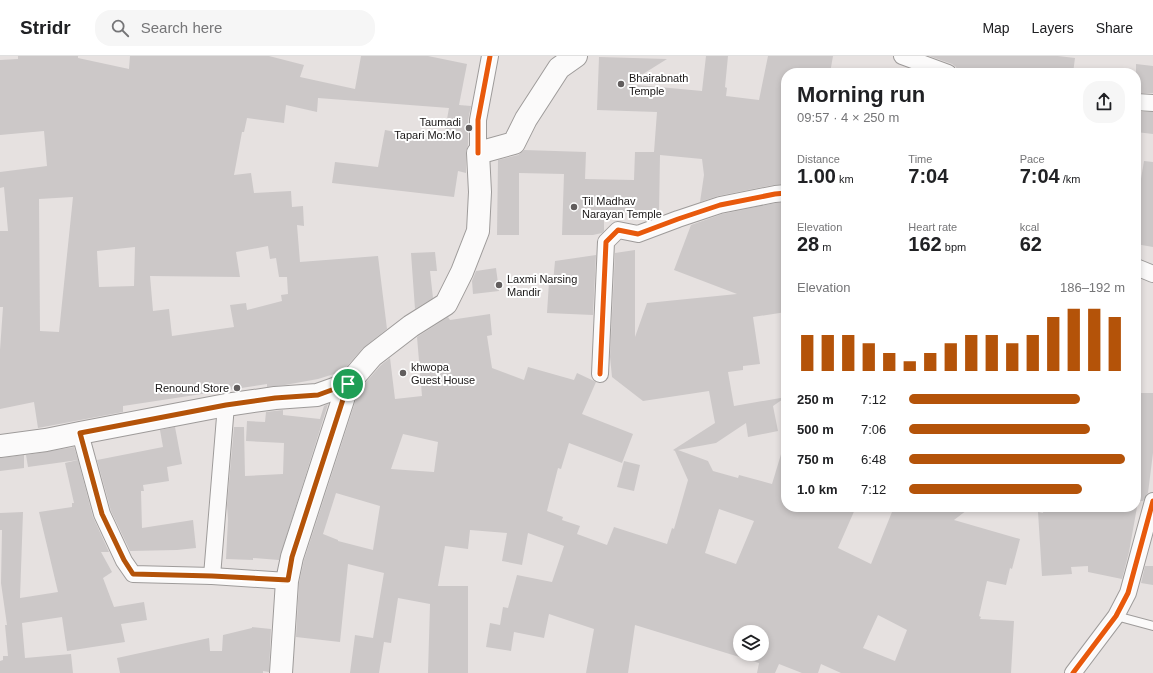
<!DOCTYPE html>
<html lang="en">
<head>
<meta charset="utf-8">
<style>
  body { margin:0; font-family:Helvetica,sans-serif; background:#f6f6f6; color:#202124; height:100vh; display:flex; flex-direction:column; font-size:15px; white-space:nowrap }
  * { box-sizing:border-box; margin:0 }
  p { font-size:13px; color:#757577 }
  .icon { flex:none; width:22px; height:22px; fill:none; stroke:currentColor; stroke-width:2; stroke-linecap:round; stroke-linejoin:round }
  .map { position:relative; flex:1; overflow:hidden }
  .drawer { position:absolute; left:781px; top:12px; width:360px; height:444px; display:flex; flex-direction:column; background:#fff; border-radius:16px; box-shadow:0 2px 6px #0003 }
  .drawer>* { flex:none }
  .controls { position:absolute; left:733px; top:569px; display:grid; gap:8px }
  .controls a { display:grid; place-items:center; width:36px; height:36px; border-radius:50%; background:#fff; box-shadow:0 2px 6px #0003; font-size:20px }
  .pin { position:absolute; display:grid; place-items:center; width:34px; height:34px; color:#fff; margin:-17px; border:2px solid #fff; border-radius:50%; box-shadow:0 1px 4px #0007 }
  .round { display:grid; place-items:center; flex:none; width:42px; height:42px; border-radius:16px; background:#f6f6f6 }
  .head { display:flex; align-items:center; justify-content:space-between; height:68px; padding:0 16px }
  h1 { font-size:22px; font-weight:700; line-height:30px }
  .metrics { display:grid; grid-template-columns:repeat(3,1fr); gap:6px; height:68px; padding:4px 16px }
  .metrics div { display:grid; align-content:center }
  .metrics b { font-size:20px; font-weight:700 }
  .metrics small { font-size:11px; font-weight:400 }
  .metrics p { font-size:11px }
  .chart { height:112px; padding:8px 16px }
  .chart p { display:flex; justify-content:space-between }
  .chart svg { width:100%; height:72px; margin-top:4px; stroke:#b45309; stroke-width:6 }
  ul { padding:0 16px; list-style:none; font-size:13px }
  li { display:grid; grid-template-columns:64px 48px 1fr; align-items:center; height:30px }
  li i { height:10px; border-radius:5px; background:#b45309 }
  header { display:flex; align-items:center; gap:24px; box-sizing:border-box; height:56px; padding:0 20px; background:#fff; border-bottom:1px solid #e0e0e0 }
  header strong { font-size:19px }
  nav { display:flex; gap:22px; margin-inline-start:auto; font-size:14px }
  .search { width:280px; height:36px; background:#f6f6f6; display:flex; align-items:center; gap:10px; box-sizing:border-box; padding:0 14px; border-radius:16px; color:#757577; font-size:15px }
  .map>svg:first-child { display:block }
</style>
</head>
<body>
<header>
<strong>Stridr</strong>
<div class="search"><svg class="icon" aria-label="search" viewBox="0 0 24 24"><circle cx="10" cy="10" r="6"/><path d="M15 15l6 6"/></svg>Search here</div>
<nav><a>Map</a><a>Layers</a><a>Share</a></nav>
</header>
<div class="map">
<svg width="1153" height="617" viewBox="0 0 1153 617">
  <rect width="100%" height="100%" fill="#e6e1e0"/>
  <g fill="#ccc8c8" fill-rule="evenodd">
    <path d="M 18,0 L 78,0 L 78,2 L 129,13 L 130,0 L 269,0 L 304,9 L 300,21 L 355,33 L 361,0 L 428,0 L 467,8 L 459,49 L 471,50 L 468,64 L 468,89 L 466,97 L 466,117 L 458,115 L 454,141 L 332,127 L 335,106 L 378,111 L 385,74 L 443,85 L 449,52 L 318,42 L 317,56 L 286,49 L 284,67 L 247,62 L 244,76 L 242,76 L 234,119 L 251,117 L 254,137 L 291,135 L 292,151 L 303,150 L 304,170 L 297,169 L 300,206 L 378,200 L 387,273 L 363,292 L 341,317 L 334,320 L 334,318 L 318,323 L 285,329 L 267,331 L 267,328 L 123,350 L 123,356 L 38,372 L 34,346 L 0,353 L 0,294 L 3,251 L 0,251 L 0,175 L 8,175 L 4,131 L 0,132 L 0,116 L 47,110 L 44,75 L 0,79 L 0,4 L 18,3 ZM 73,141 L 59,276 L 40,275 L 39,143 ZM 268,190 L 270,203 L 276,202 L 279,221 L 287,221 L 288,238 L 281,239 L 282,245 L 247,254 L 246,247 L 230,249 L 234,271 L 172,280 L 169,253 L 153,255 L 150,220 L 240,221 L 236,196 ZM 135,191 L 134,230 L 99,231 L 97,195 Z"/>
    <polygon points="706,0 728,0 725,31 727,32 726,40 759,44 768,0 833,0 830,17 786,17 786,128 773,129 718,140 700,146 704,119 702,103 660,99 659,156 604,155 604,175 602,177 593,179 562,179 564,118 519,117 519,179 497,179 498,104 518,99 524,94 586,96 585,123 634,124 635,96 654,96 657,56 597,54 599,1 667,3 627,28 702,35"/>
    <polygon points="929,0 1058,0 1075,2 1073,17 957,17 956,11 952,8"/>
    <polygon points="1136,8 1153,10 1153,37 1136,37"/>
    <polygon points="1136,56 1153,56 1153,78 1136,76"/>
    <polygon points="1144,105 1153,106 1153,191 1136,188 1136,152"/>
    <path d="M 776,147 L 786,147 L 786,165 L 784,165 L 786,203 L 786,256 L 753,261 L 760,308 L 743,310 L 743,314 L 728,316 L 734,350 L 786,341 L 773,350 L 778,375 L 748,381 L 746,367 L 716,387 L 678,394 L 708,405 L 713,415 L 738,422 L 739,419 L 772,428 L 782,395 L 786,396 L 786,451 L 856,451 L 838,492 L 871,508 L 894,451 L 971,451 L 954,464 L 1020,483 L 1012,513 L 1010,512 L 1006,529 L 987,525 L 979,560 L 981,561 L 980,563 L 1014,565 L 1011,617 L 841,617 L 821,608 L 818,617 L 802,617 L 779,608 L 775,617 L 757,617 L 759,607 L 635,569 L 628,617 L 586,617 L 594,573 L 549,558 L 544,582 L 514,576 L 511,595 L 486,591 L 490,567 L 500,569 L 503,551 L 508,552 L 517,519 L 552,526 L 564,490 L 528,477 L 522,509 L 502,505 L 507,477 L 470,474 L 468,493 L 445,490 L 438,530 L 468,530 L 468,617 L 428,617 L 430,548 L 398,542 L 391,587 L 384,586 L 379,617 L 350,617 L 355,579 L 373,582 L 384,517 L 348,508 L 340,586 L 296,581 L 299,527 L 304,504 L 359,334 L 381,309 L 390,302 L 395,343 L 422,340 L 417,281 L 448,261 L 450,264 L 490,258 L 492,279 L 487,280 L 492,312 L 524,324 L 528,311 L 574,324 L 577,317 L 594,325 L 596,326 L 582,358 L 633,378 L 622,407 L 569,387 L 561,413 L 558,412 L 547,455 L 563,461 L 562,464 L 580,470 L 577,478 L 607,489 L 614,471 L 667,488 L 672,472 L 674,473 L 688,424 L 675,395 L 673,394 L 715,367 L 709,335 L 643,345 L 612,321 L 610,301 L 615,197 L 635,194 L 635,281 L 647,247 L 737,238 L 674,214 L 691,169 L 722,158 ZM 403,378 L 438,386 L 434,416 L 391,413 ZM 336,437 L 380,450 L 373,494 L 338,485 L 338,484 L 323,478 ZM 719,453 L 754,465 L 736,508 L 705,497 ZM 878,559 L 907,574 L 895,605 L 863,592 ZM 740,576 L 762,576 L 762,598 L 740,598 Z"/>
    <polygon points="435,196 437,215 430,215 433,242 415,253 411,197"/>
    <polygon points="596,199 593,259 547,257 549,226 553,227 555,205"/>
    <polygon points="496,212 499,235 473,238 472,225 476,215"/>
    <polygon points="1136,337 1153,337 1153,397 1148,437 1143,445 1136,445"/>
    <polygon points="328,348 279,504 253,502 253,504 226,503 228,464 227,449 234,371 244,371 245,420 283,418 284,387 246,385 247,365 265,366 266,356 283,354 283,359 320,363 324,350"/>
    <polygon points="175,371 182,408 167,411 169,425 143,429 144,435 141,435 142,472 193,464 196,492 177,494 130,495 111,455 97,404 163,391 160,374"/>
    <polygon points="74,391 78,404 28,411 26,399"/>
    <polygon points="24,399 24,412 0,415 0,402"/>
    <polygon points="78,404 93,461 109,496 101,496 112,516 103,522 114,551 144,546 147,564 121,568 125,586 67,595 62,561 22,567 25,602 71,598 73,617 0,617 0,605 3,604 3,600 8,600 5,569 7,569 1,527 2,474 0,474 0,457 23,456 20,542 58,536 39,456 72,451 72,447 74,447 65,407"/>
    <polygon points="624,405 640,409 634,435 617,431"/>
    <polygon points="1044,451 1137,451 1129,496 1122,523 1088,516 1088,510 1071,511 1072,518 1042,520 1038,456 1043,457"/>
    <polygon points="1145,510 1153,510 1153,529 1141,527"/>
    <polygon points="252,571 271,573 269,616 263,615 263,617 120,617 117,602 209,582 210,595 222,595 223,579 252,572"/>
  </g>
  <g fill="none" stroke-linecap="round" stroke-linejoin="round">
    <defs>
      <polyline id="service" points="1116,560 1153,570"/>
      <g id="minor">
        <polyline points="902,0 948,17"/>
        <polyline points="1136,46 1153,47"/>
        <polyline points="478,97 478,64 490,0"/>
        <polyline points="1136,211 1153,218"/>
        <polyline points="600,318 606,186 618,174 638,178 678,163 720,149 775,138 786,137"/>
        <polyline points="80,377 102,458 124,505 133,518 212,520 287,525"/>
        <polyline points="212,520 226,349"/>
        <polyline points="1073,617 1116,560 1128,537 1153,445"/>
      </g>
      <g id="secondary">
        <polyline points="0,390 46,384 80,377 226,349 275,342 317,339 348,328"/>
        <polyline points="281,617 287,525 292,501 348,328 372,300 411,270 446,248 462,216 478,175 480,136 478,97 514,87 526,63 559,12 576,0"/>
      </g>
    </defs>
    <use href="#service" stroke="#9e9b9a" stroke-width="10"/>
    <use href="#minor" stroke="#9e9b9a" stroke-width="18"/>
    <use href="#secondary" stroke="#9e9b9a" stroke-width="24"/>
    <use href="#service" stroke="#fbfafa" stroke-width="8"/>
    <use href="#minor" stroke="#fbfafa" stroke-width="16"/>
    <use href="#secondary" stroke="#fbfafa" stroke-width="22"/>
    <defs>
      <g id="cycleway">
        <polyline points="478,97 478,64 490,0"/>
        <polyline points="600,318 606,186 618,174 638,178 678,163 720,149 775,138 786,137"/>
        <polyline points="80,377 102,458 124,505 133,518 212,520 287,525"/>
        <polyline points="1073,617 1116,560 1128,537 1153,445"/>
      </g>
    </defs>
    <use href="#cycleway" stroke="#fff" stroke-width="8"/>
    <use href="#cycleway" stroke="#e8590c" stroke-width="5"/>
  </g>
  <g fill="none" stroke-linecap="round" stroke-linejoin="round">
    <defs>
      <polygon id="route" points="348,328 292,501 288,524 212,520 133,518 124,504 102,458 80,377 226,349 275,342 318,339"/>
    </defs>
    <use href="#route" stroke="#fff" stroke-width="8"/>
    <use href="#route" stroke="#b45309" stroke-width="5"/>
  </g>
  <g fill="#615d5d" stroke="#fff" stroke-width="1.5">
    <circle cx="621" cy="28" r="4"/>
    <circle cx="469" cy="72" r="4"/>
    <circle cx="574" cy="151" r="4"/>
    <circle cx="499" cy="229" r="4"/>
    <circle cx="403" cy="317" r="4"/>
    <circle cx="237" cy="332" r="4"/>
  </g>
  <g text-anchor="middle" stroke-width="4" stroke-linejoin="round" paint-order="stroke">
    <g font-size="11" fill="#191616" stroke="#fff" text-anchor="start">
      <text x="629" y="26">Bhairabnath<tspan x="629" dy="13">Temple</tspan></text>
      <text x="461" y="70" text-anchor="end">Taumadi<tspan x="461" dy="13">Tapari Mo:Mo</tspan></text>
      <text x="582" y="149">Til Madhav<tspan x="582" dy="13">Narayan Temple</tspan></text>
      <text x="507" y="227">Laxmi Narsing<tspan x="507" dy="13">Mandir</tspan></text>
      <text x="411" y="315">khwopa<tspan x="411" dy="13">Guest House</tspan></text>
      <text x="229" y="336" text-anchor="end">Renound Store</text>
    </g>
  </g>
</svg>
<div class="controls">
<a><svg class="icon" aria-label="layers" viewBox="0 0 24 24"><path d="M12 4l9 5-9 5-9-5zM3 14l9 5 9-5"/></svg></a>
</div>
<div class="pin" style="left:348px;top:328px;background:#1e9e55"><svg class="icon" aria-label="arrive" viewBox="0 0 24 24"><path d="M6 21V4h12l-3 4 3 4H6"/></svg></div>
<section class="drawer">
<div class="head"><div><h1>Morning run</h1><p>09:57 · 4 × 250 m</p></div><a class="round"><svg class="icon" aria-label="share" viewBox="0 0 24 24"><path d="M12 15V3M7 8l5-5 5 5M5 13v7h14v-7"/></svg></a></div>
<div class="metrics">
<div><p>Distance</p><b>1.00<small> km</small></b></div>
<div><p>Time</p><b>7:04</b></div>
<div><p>Pace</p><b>7:04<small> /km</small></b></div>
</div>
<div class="metrics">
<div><p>Elevation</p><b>28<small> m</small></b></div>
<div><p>Heart rate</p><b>162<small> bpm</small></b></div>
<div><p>kcal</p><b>62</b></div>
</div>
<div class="chart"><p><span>Elevation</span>186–192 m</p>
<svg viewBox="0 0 160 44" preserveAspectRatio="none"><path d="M5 44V22M15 44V22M25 44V22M35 44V27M45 44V33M55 44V38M65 44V33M75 44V27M85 44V22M95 44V22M105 44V27M115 44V22M125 44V11M135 44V6M145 44V6M155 44V11"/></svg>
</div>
<ul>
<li><b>250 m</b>7:12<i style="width:79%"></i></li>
<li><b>500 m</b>7:06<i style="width:84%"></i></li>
<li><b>750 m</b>6:48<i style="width:100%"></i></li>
<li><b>1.0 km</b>7:12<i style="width:80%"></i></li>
</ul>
</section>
</div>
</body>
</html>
